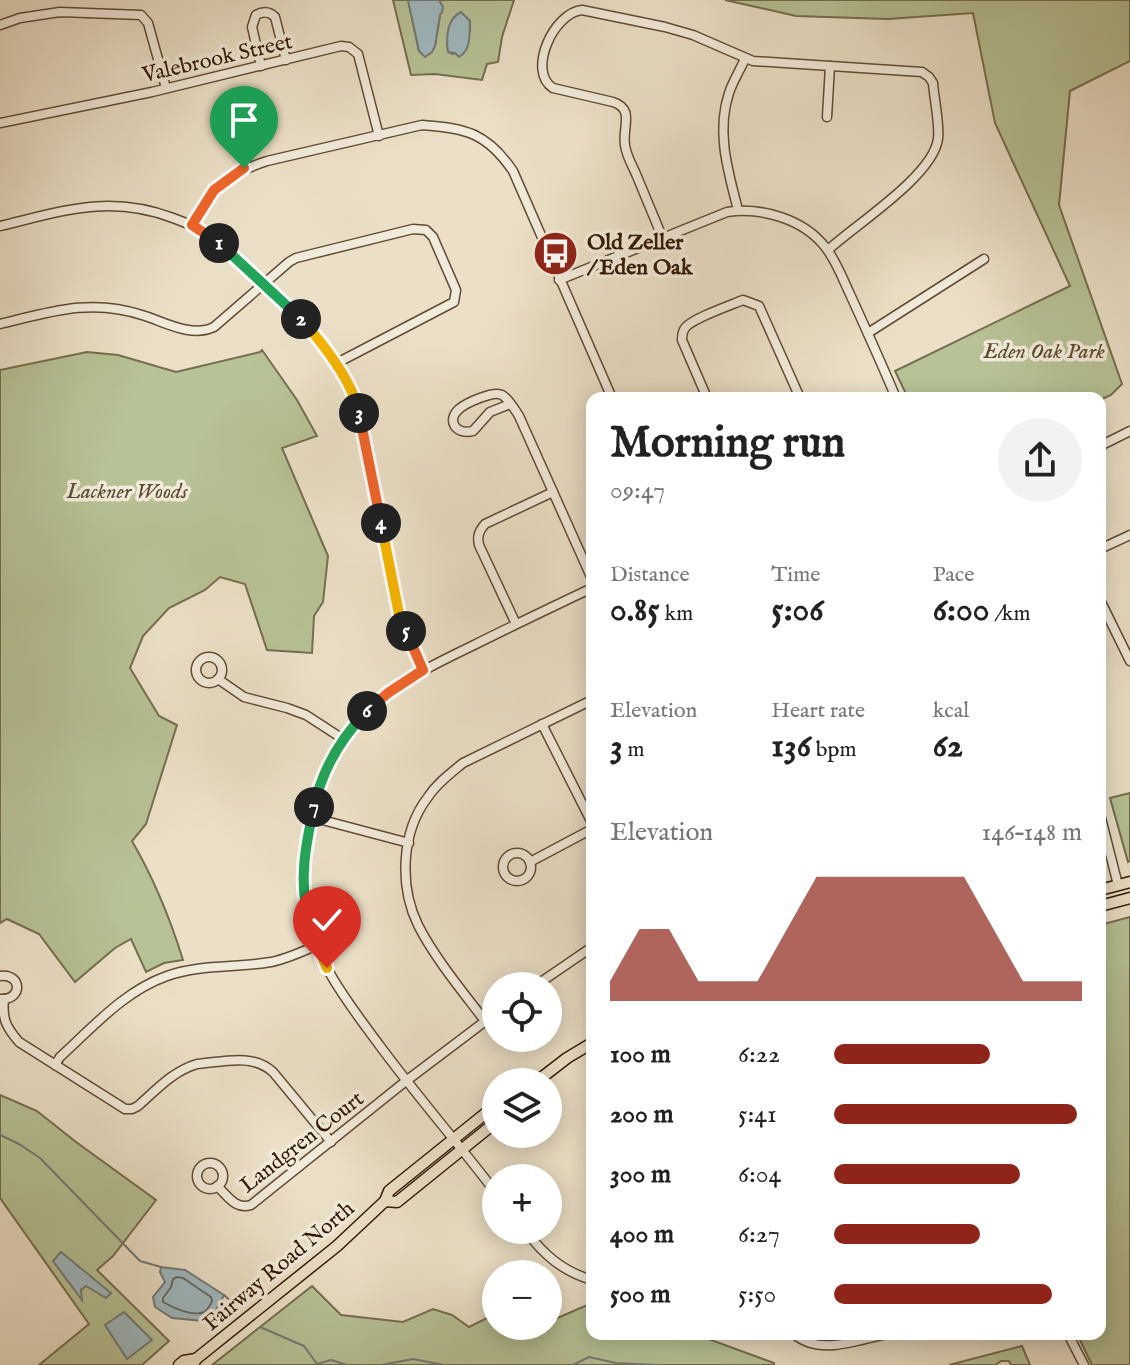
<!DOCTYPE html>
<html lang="en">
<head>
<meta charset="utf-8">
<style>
  body { margin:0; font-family:"IM FELL English",serif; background:#f2f2f2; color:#222; height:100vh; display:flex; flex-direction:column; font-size:30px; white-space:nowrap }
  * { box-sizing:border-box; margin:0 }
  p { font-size:26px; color:#767676 }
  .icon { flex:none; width:44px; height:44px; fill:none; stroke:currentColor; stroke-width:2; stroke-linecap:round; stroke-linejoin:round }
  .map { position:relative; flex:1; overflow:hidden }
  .drawer { position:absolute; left:586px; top:392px; width:520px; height:948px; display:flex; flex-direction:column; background:#fff; border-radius:16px; box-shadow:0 4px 20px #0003 }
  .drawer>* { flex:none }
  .tools { position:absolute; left:482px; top:972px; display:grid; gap:16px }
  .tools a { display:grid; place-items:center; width:80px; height:80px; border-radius:50%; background:#fff; box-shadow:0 4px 20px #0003; font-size:40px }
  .pin { position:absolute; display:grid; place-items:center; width:68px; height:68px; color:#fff; margin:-82px -34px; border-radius:50% 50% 50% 0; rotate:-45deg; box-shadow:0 0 8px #0007 }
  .pin .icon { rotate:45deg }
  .km { position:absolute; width:40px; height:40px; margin:-20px; border-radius:50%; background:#222; color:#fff; font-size:22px; line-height:40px; text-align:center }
  .round { display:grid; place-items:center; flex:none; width:84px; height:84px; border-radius:42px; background:#f2f2f2 }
  .head { display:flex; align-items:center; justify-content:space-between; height:136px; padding:0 24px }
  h1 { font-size:44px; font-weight:700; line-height:60px }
  .stats { display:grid; grid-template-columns:repeat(3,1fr); gap:12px; height:136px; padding:8px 24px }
  .stats div { display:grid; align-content:center }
  .stats b { font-size:34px; font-weight:700 }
  .stats small { font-size:22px; font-weight:400 }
  .stats p { font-size:22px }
  .chart { height:224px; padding:16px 24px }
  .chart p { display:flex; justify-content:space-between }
  .chart svg { width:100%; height:144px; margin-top:8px; fill:#8f2418; opacity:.7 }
  ul { padding:0 24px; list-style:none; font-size:26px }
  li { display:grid; grid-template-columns:128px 96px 1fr; align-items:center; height:60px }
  li i { height:20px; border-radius:10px; background:#8f2418 }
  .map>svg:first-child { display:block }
</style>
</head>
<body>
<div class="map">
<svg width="1130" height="1365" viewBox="0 0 1130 1365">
  <rect width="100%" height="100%" fill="#ebe0c7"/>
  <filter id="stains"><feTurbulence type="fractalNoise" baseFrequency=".0025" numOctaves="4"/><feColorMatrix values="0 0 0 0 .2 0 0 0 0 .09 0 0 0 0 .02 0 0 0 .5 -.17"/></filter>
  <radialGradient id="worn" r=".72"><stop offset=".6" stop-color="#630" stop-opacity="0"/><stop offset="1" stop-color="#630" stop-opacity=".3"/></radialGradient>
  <g fill="#b7c296" stroke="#756e4e" stroke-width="2" fill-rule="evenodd">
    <path d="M 393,0 L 408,0 L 419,51 L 435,46 L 440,15 C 444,9 442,6 439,0 L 514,0 L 502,37 L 498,62 L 487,64 L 482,80 L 435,74 L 411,75 ZM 454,19 L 470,21 L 470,31 L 453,54 L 448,52 L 447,44 Z"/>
    <polygon points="725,0 1130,0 1130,61 1070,91 1059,205 1122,384 1111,395 1100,400 1100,398 908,398 895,371 1070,286 995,123 973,13 888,19 796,16"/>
    <path d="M 262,350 L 297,400 L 317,436 L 282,448 L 328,556 L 323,602 L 314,616 L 312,653 L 267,650 L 245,584 L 220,577 L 205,590 L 169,608 L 143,636 L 130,668 L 159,716 L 177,725 L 146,824 L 132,841 C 154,879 170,918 183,960 L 164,963 L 146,972 L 131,939 L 115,948 L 75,982 L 39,934 L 7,919 L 0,923 L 0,370 L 87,352 L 118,355 L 176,372 L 260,352 Z"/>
    <polygon points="1130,793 1130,861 1128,862 1110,798"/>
    <polygon points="1130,917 1130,1365 1092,1365 1077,1334 1100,1334 1100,925"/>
    <polygon points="0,1095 37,1111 76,1142 156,1200 113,1256 97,1270 169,1341 142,1365 39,1365 89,1324 0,1198"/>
    <polygon points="312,1286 341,1315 403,1322 433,1309 452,1315 469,1327 491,1316 496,1318 496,1326 548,1326 548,1322 592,1303 592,1334 705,1334 711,1340 774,1363 774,1365 212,1365"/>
    <polygon points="1022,1346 1030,1365 1011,1365 1009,1361 1001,1361 995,1365 949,1365"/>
  </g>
  <g fill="#9fbac2" stroke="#747a77" stroke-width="2">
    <polygon points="408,0 439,0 443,7 442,12 440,15 435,46 432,52 425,57 419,51"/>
    <path d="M 461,12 L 470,21 C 469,34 472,49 459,57 L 455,53 L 448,52 C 446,37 447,19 461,12 Z"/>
    <polygon points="61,1252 111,1293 106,1298 86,1286 81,1290 82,1300 53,1261"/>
    <polygon points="161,1267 185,1270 224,1295 214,1315 203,1321 172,1318 155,1307 153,1297 165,1282 160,1272"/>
    <polygon points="124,1312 152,1340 127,1359 105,1325"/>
  </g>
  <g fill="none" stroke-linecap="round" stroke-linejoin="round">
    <path stroke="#696a64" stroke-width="2" d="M 177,1277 L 183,1278 L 211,1297 L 212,1301 C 210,1305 209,1309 204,1312 C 193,1317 173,1308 163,1302 L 163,1298 L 171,1287 L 173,1279 Z"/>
    <g stroke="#747a77" stroke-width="2">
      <polyline points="0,1135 19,1144 40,1158 140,1261 161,1267"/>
      <polyline points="224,1295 238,1307"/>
      <polyline points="260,1327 304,1346 317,1364"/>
      <polyline points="317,1364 331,1360 347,1365"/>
      <polyline points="381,1365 413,1359 444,1365"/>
      <polyline points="573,1365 589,1357 616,1363 658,1365"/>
    </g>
    <defs>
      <g id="minor">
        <polyline points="0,25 20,18 60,12 141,15 148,23 166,88"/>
        <path d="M 261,66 L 252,27 L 256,15 C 263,11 269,11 275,17 L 286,60"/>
        <polyline points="827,117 830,66"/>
        <polyline points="0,123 152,92 341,46 349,47 358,54 379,136"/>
        <path d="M 738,210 C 728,171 716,132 729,93 C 733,81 740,70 745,59"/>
        <path d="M 192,225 C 209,188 230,173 267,161 L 422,125 C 466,128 487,133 513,171 L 612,398"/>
        <path d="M 0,226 C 63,211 109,194 173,218 C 187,223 199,228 211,237 C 232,252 251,272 270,290 C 306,324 338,359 357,405 L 399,614 L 423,670"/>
        <path d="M 663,239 C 654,217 645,196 636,174 C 632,165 626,155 625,145 C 622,127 635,109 613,102 L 553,88 C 527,72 553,13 582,10 L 665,27 L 693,35 L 753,61 L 922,72 L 929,77 L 933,83 C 934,98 940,125 938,139 C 933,176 855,225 828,250"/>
        <path d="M 559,280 L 727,212 C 762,207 804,219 826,248 C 836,261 842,277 849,292 C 865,327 881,362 896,398"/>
        <path d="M 0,324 C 50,312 91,298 142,315 C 165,322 191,338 214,327 L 289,262 L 296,258 L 413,229 L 426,230 L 433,237 L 456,290 L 454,302 L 335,364"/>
        <polyline points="868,333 984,259"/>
        <path d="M 707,398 L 682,340 C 682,336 682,332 685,328 C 691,319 731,305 743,300 L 759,306 L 800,398"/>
        <path d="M 510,404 L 490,412 L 473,431 C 456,435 446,421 459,409 C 466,403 494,390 502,395 C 509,399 515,410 519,416 L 592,579"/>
        <polyline points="1100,446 1130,431"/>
        <polyline points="1100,549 1130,535"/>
        <polyline points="1100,600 1130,661"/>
        <path d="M 516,624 L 479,545 C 477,536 479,531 485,524 L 553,492"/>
        <circle cx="209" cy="670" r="13"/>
        <polyline points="218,679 244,697 287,708 306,715 343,739"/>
        <polyline points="542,724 592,823"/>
        <polyline points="1100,814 1118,885"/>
        <polyline points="311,817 409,843"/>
        <circle cx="517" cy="867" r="14"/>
        <polyline points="530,862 592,829"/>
        <path d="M 0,976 C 22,973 23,1000 1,999"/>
        <polyline points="535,986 592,947"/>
        <path d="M 4,999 C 2,1019 6,1027 19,1042 L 125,1109 L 132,1109 L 138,1106 C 156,1090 173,1071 197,1064 C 223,1062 252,1053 273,1072 L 331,1142"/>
        <path d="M 485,1021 C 463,992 434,957 418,925 C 399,886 401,832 428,797 C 437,783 451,773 463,763 L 592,700"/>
        <path d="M 55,1065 L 60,1057 C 92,1028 124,991 167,976 C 200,964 237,968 271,962 C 286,959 302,952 317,945"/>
        <circle cx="210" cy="1176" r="13"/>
        <path d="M 217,1186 C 228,1196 235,1210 251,1205 L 406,1081 L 496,1013"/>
        <path d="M 496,1193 C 458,1143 417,1096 380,1046 C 349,1004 315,962 306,909 C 301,876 305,845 312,813 C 323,765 348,723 388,693 C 414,674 443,660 472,646 C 512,626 552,607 592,588"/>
        <path d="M 525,1230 C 544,1255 562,1271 592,1280"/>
        <path d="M 794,1334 C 820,1356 857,1340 886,1334"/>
        <polyline points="1068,1334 1084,1365"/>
      </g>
      <g id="major">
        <polyline points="1100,890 1130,882"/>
        <polyline points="1100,906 1130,898"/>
        <polyline points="536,1082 567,1058 592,1043"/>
        <polyline points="385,1201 397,1202 496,1122"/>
        <polyline points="179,1365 184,1361 196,1359"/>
        <polyline points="193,1365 196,1359 337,1246 385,1201 389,1191 496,1105"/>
      </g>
    </defs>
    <use href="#minor" stroke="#614c36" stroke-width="11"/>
    <use href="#major" stroke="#331a06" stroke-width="13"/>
    <use href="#minor" stroke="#f2ebdb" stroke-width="8"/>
    <use href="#major" stroke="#ebe0c7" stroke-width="10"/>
  </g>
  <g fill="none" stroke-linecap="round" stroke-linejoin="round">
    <defs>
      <polyline id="split-1" points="219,243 192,225 214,190 244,168"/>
      <polyline id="split-2" points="219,243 301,319"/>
      <path id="split-3" d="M 301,319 C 322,342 353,382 359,413"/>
      <polyline id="split-4" points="359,413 381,523"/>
      <polyline id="split-5" points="381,523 399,614 406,631"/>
      <polyline id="split-6" points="367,711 388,693 423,670 406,631"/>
      <path id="split-7" d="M 314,807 C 322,770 341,738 367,711"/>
      <path id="split-8" d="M 309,918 C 298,882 306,843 314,807"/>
      <polyline id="split-9" points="309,918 317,945 327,968"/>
    </defs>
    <use href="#split-1" stroke="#fff" stroke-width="16"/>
    <use href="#split-2" stroke="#fff" stroke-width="16"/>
    <use href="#split-3" stroke="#fff" stroke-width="16"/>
    <use href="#split-4" stroke="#fff" stroke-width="16"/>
    <use href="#split-5" stroke="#fff" stroke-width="16"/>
    <use href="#split-6" stroke="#fff" stroke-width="16"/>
    <use href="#split-7" stroke="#fff" stroke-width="16"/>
    <use href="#split-8" stroke="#fff" stroke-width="16"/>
    <use href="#split-9" stroke="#fff" stroke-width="16"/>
    <use href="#split-1" stroke="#f0652b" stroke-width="10"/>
    <use href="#split-2" stroke="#22a559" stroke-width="10"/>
    <use href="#split-3" stroke="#f5b400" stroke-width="10"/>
    <use href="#split-4" stroke="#f0652b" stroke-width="10"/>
    <use href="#split-5" stroke="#f5b400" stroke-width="10"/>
    <use href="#split-6" stroke="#f0652b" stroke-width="10"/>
    <use href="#split-7" stroke="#22a559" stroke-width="10"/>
    <use href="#split-8" stroke="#22a559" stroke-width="10"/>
    <use href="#split-9" stroke="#f5b400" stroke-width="10"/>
  </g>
  <defs>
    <symbol id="bus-disc" viewBox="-11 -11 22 22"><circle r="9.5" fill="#8f2418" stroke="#f2ebdb"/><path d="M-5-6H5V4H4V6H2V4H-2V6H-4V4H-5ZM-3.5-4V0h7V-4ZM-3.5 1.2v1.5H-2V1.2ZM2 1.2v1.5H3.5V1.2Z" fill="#fff"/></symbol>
  </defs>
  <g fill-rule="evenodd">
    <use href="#bus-disc" x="530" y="228" width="51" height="51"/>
  </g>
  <g text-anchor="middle" stroke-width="7" stroke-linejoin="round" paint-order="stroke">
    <g font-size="22" fill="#331a06" stroke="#f2ebdb">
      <text transform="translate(217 57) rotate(-13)" y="8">Valebrook Street</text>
      <text transform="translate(301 1141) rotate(-38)" y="8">Landgren Court</text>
      <text transform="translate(278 1265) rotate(-40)" y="8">Fairway Road North</text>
    </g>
    <g font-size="22" font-weight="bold" fill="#331a06" stroke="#f2ebdb" text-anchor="start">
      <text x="587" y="249">Old Zeller<tspan x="587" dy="25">/ Eden Oak</tspan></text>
    </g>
    <g font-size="22" font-style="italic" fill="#5b4c31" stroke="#f2ebdb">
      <text x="1044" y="358">Eden Oak Park</text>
      <text x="127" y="498">Lackner Woods</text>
    </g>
  </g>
  <rect width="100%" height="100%" filter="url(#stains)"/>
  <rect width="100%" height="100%" fill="url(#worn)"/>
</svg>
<div class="tools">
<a><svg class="icon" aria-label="locate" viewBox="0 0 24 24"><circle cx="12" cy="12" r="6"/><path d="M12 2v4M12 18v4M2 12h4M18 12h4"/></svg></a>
<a><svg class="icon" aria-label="layers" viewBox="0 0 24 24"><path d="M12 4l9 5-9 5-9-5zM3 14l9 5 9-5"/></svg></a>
<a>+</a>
<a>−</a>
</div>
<div class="pin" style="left:244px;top:168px;background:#1e9e55"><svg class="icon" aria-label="arrive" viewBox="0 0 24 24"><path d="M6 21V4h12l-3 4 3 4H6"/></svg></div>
<div class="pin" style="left:327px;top:968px;background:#d93025"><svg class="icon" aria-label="check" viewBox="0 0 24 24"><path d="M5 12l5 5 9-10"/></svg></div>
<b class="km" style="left:219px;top:243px">1</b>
<b class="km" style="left:301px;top:319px">2</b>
<b class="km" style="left:359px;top:413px">3</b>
<b class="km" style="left:381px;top:523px">4</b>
<b class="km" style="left:406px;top:631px">5</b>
<b class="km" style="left:367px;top:711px">6</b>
<b class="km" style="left:314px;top:807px">7</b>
<section class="drawer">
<div class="head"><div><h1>Morning run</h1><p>09:47</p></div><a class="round"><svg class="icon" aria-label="share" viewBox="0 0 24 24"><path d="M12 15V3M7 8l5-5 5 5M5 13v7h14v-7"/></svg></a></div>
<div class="stats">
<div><p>Distance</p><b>0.85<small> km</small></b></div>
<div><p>Time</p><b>5:06</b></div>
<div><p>Pace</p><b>6:00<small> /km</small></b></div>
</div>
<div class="stats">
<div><p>Elevation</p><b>3<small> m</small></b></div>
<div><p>Heart rate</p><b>136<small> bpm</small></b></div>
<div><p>kcal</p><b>62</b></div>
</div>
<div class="chart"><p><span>Elevation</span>146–148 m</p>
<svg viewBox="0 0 160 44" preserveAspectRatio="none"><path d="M0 44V38L10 22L20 22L30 38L40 38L50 38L60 22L70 6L80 6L90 6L100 6L110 6L120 6L130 22L140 38L150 38L160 38V44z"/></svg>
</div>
<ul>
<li><b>100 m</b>6:22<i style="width:63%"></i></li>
<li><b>200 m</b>5:41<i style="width:98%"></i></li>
<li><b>300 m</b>6:04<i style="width:75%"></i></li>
<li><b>400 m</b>6:27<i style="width:59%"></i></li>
<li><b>500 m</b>5:50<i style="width:88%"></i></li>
</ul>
</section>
</div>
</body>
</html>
